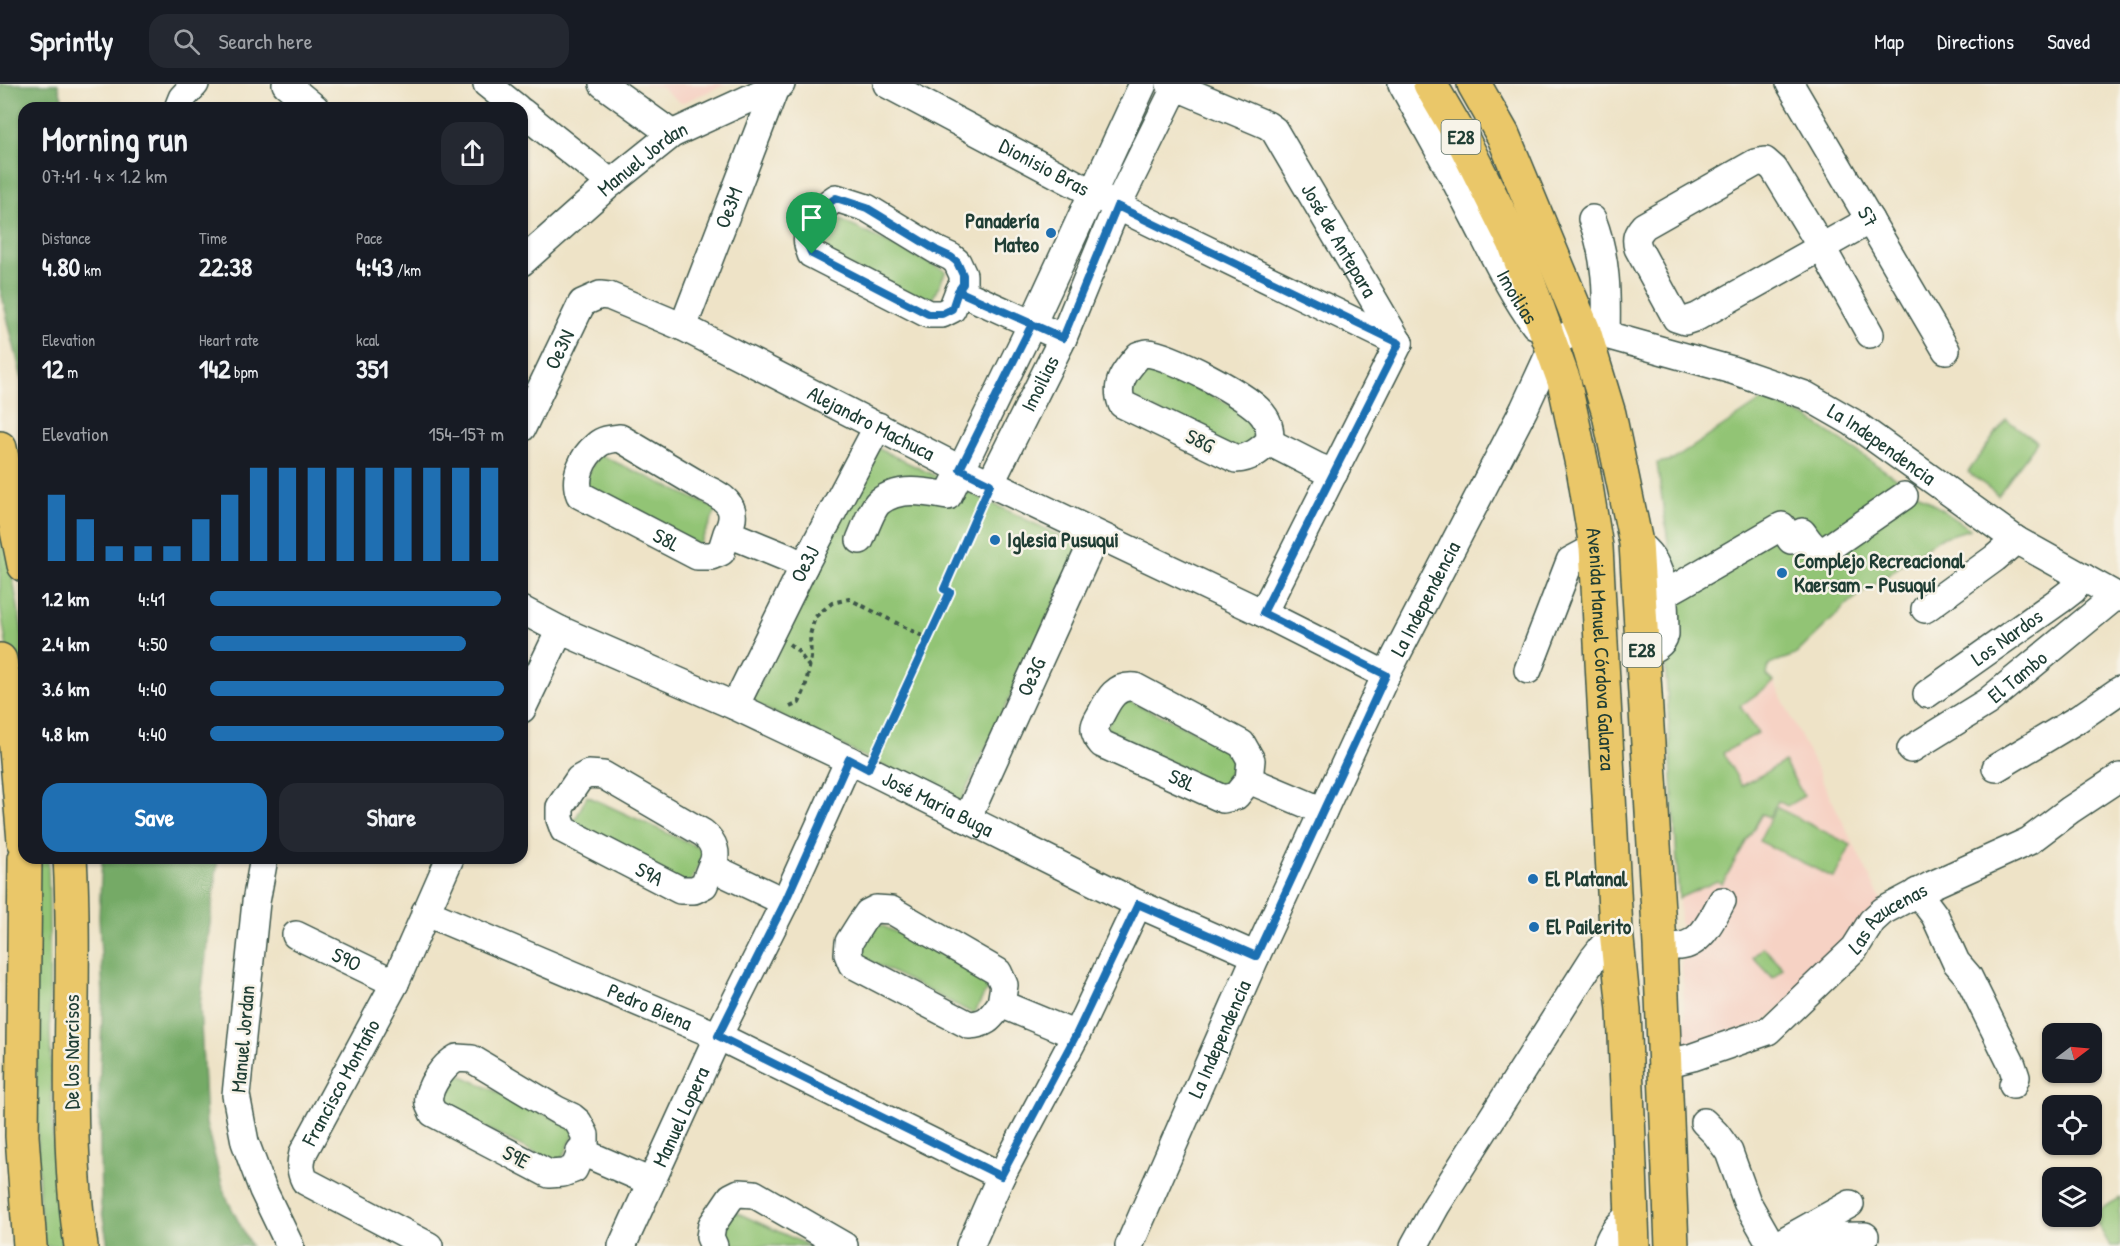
<!DOCTYPE html>
<html lang="en">
<head>
<meta charset="utf-8">
<style>
  body { margin:0; font-family:"Patrick Hand",sans-serif; background:#242831; color:#f1f3f6; height:100vh; display:flex; flex-direction:column; font-size:22px; white-space:nowrap }
  * { box-sizing:border-box; margin:0 }
  p { font-size:20px; color:#9ea1a6 }
  .icon { flex:none; width:33px; height:33px; fill:none; stroke:currentColor; stroke-width:2; stroke-linecap:round; stroke-linejoin:round }
  .map { position:relative; flex:1; overflow:hidden }
  .sheet { position:absolute; left:18px; top:18px; width:510px; height:762px; display:flex; flex-direction:column; background:#171b24; border-radius:18px; box-shadow:0 2px 4px #0004 }
  .sheet>* { flex:none }
  .needle { width:39px; rotate:74deg }
  .controls { position:absolute; left:2042px; top:939px; display:grid; gap:12px }
  .controls a { display:grid; place-items:center; width:60px; height:60px; border-radius:12px; background:#171b24; box-shadow:0 2px 4px #0004; font-size:30px }
  .pin { position:absolute; display:grid; place-items:center; width:51px; height:51px; color:#fff; margin:-62px -26px; border-radius:50% 50% 50% 0; rotate:-45deg; box-shadow:0 0 6px #0007 }
  .pin .icon { rotate:45deg }
  .round { display:grid; place-items:center; flex:none; width:63px; height:63px; border-radius:18px; background:#242831 }
  .headline { display:flex; align-items:center; justify-content:space-between; height:102px; padding:0 24px }
  h1 { font-size:33px; font-weight:700; line-height:45px }
  .metrics { display:grid; grid-template-columns:repeat(3,1fr); gap:9px; height:102px; padding:6px 24px }
  .metrics div { display:grid; align-content:center }
  .metrics b { font-size:26px; font-weight:700 }
  .metrics small { font-size:16px; font-weight:400 }
  .metrics p { font-size:16px }
  .chart { height:168px; padding:12px 24px }
  .chart p { display:flex; justify-content:space-between }
  .chart svg { width:100%; height:108px; margin-top:6px; stroke:#1f6fb2; stroke-width:6 }
  .cta { display:flex; gap:12px; margin-top:auto; padding:12px 24px }
  .cta a { flex:1; height:69px; border-radius:18px; background:#1f6fb2; color:#fff; font-size:24px; font-weight:700; line-height:69px; text-align:center }
  .cta a+a { background:#242831; color:#f1f3f6 }
  ul { padding:0 24px; list-style:none; font-size:20px }
  li { display:grid; grid-template-columns:96px 72px 1fr; align-items:center; height:45px }
  li i { height:15px; border-radius:8px; background:#1f6fb2 }
  header { display:flex; align-items:center; gap:36px; box-sizing:border-box; height:84px; padding:0 30px; background:#171b24; border-bottom:2px solid #363941 }
  header strong { font-size:28px }
  nav { display:flex; gap:33px; margin-inline-start:auto; font-size:21px }
  .search { width:420px; height:54px; background:#242831; display:flex; align-items:center; gap:15px; box-sizing:border-box; padding:0 21px; border-radius:18px; color:#9ea1a6; font-size:22px }
  .map>svg:first-child { display:block }
</style>
</head>
<body>
<header>
<strong>Sprintly</strong>
<div class="search"><svg class="icon" aria-label="search" viewBox="0 0 24 24"><circle cx="10" cy="10" r="6"/><path d="M15 15l6 6"/></svg>Search here</div>
<nav><a>Map</a><a>Directions</a><a>Saved</a></nav>
</header>
<div class="map">
<svg width="2120" height="1162" viewBox="0 0 2120 1162">
  <rect width="100%" height="100%" fill="#f7f3e8"/>
  <filter id="ink" filterUnits="userSpaceOnUse"><feTurbulence type="fractalNoise" baseFrequency=".0167" numOctaves="2"/><feDisplacementMap in="SourceGraphic" scale="12" xChannelSelector="R" yChannelSelector="G"/><feConvolveMatrix kernelMatrix="1 2 1 2 8 2 1 2 1" color-interpolation-filters="sRGB"/></filter>
  <filter id="wash" filterUnits="userSpaceOnUse"><feTurbulence type="fractalNoise" baseFrequency=".008" numOctaves="4" result="noise"/><feDisplacementMap in="SourceGraphic" scale="24" xChannelSelector="R" yChannelSelector="G"/><feGaussianBlur stdDeviation="1.35" result="paint"/><feColorMatrix in="noise" values="0 0 0 0 0 0 0 0 0 0 0 0 0 0 0 0 0 1.4 0 .05"/><feComposite in="paint" operator="in"/></filter>
  <g filter="url(#wash)">
    <rect width="100%" height="100%" fill="#eee3c7"/>
    <g fill="#f6d2c4">
      <polygon points="636,0 727,0 681,19 661,3"/>
      <polygon points="1774,598 1882,818 1848,859 1764,939 1686,964 1672,668"/>
    </g>
    <g fill="#92c475" stroke="#588054" stroke-width="1.5">
      <polygon points="828,130 946,187 929,222 812,164"/>
      <polygon points="1145,281 1264,336 1245,373 1129,313"/>
      <polygon points="1764,315 1808,334 1970,445 1938,455 1850,518 1795,571 1769,580 1767,591 1774,598 1740,622 1758,649 1723,669 1742,702 1784,678 1804,712 1787,722 1778,717 1769,733 1762,730 1722,800 1717,797 1679,814 1665,573 1678,569 1673,494 1657,379 1673,376"/>
      <polygon points="2006,335 2037,358 1998,411 1968,388"/>
      <polygon points="873,362 1081,462 960,719 751,618"/>
      <polygon points="598,370 717,425 699,461 582,402"/>
      <polygon points="0,423 24,557 24,671 0,521"/>
      <polygon points="1121,613 1240,668 1222,705 1105,646"/>
      <polygon points="587,712 706,767 688,803 571,744"/>
      <polygon points="1776,723 1851,761 1834,794 1759,757"/>
      <path d="M 31,774 L 48,774 C 51,903 47,1033 62,1162 L 44,1162 L 39,1114 Z"/>
      <polygon points="874,838 993,893 974,930 858,871"/>
      <polygon points="1763,863 1783,884 1773,894 1753,873"/>
      <polygon points="458,990 577,1045 559,1081 442,1022"/>
      <polygon points="2120,1114 2120,1162 2110,1162 2092,1130"/>
      <polygon points="731,1126 810,1162 723,1162 715,1158"/>
    </g>
    <g fill="#75aa66" stroke="#4a744d" stroke-width="1.5">
      <polygon points="0,0 58,0 65,24 24,24 24,303 0,204"/>
      <polygon points="102,774 218,774 200,921 206,1040 225,1111 251,1162 108,1162 101,1122 99,1010 103,911 99,832"/>
    </g>
  </g>
  <g filter="url(#ink)">
    <g fill="none" stroke-linecap="round" stroke-linejoin="round">
      <defs>
        <g id="minor">
          <polyline points="286,0 315,24"/>
          <polyline points="487,0 517,24"/>
          <polyline points="603,0 672,50"/>
          <path id="s1" d="M 887,0 L 1117,122 L 1399,259"/>
          <path id="s2" d="M 1170,0 L 1267,41 L 1274,46 L 1399,259"/>
          <path id="s3" d="M 1402,0 C 1426,43 1450,85 1472,129 C 1492,167 1510,207 1535,241"/>
          <path id="s4" d="M 1790,0 L 1946,266"/>
          <polyline points="178,24 182,14 195,0"/>
          <polyline points="522,28 611,99"/>
          <path d="M 1592,135 C 1607,173 1607,211 1606,251"/>
          <path id="s5" d="M 522,178 L 611,99 L 672,50 L 781,0"/>
          <path d="M 959,207 L 963,200 L 963,191 L 957,178 L 951,173 L 936,166 L 867,124 L 836,114 C 823,122 804,144 808,160 C 808,163 810,166 811,170 L 928,230 L 942,230 L 952,225 L 959,207 L 1063,254"/>
          <path id="s6" d="M 683,243 L 775,4"/>
          <path d="M 1870,250 L 1822,164 L 1774,85 L 1765,77 L 1755,79 L 1644,142 C 1637,150 1635,154 1638,164 L 1676,234 L 1685,237 L 1697,233 L 1870,136"/>
          <path d="M 1147,269 C 1170,271 1250,312 1263,331 C 1269,338 1271,349 1269,358 C 1259,367 1251,374 1236,375 L 1122,320 C 1114,299 1125,287 1139,271 Z"/>
          <path id="s7" d="M 522,344 L 582,219 L 600,211 L 609,212 L 683,243 L 960,385 L 1263,529 L 1386,591"/>
          <polyline points="1269,358 1318,383 1334,389"/>
          <path id="s8" d="M 990,400 L 1063,254 L 1117,122 L 1177,0"/>
          <path id="s9" d="M 727,449 C 740,425 727,414 706,405 L 620,354 C 612,355 604,355 597,361 C 582,373 573,394 580,411 L 697,472 L 711,472 L 721,468 L 727,449 L 788,474 L 804,482"/>
          <path d="M 860,456 C 864,447 872,424 879,418 C 899,402 926,408 948,412 L 1032,240 L 1143,0"/>
          <path d="M 1636,459 C 1667,479 1664,517 1665,550 C 1662,562 1653,565 1642,569"/>
          <path d="M 1664,505 L 1673,505 L 1682,500 L 1782,442 L 1791,456 L 1802,448 C 1808,456 1813,466 1824,467 L 1904,412"/>
          <polyline points="1925,525 1995,474 2016,456"/>
          <path id="s10" d="M 522,526 L 560,546 L 735,622 L 849,676 L 1138,820 L 1256,872"/>
          <polyline points="1263,529 1399,259"/>
          <polyline points="1528,586 1570,477 1596,463"/>
          <path id="s11" d="M 1927,610 L 2060,516 L 2073,506 L 2083,493"/>
          <path id="s12" d="M 735,622 L 804,482 L 878,342"/>
          <polyline points="522,625 560,546"/>
          <path id="s13" d="M 1911,665 L 1987,618 L 2116,512"/>
          <polyline points="1996,684 2078,635 2120,606"/>
          <path id="s14" d="M 1249,696 L 1251,676 L 1242,660 L 1135,603 C 1116,601 1109,614 1101,630 C 1099,634 1095,639 1095,643 C 1094,650 1098,655 1102,660 L 1223,715 L 1236,712 L 1249,696 L 1323,727"/>
          <path id="s15" d="M 967,735 L 1096,451"/>
          <polyline points="264,774 256,818 236,1011 245,1058 263,1106 290,1162"/>
          <path id="s16" d="M 711,783 C 719,770 714,758 703,749 L 603,691 L 588,690 L 579,695 L 560,723 L 560,735 L 564,746 L 680,806 L 694,806 L 704,801 L 711,783 L 785,818"/>
          <polyline points="1917,808 1935,832 1956,878 1968,892 2012,981 2016,993 2013,1001"/>
          <path id="s17" d="M 425,828 L 718,952 L 1001,1092"/>
          <path id="s18" d="M 296,851 L 395,899"/>
          <path d="M 1660,861 C 1666,862 1673,863 1680,862 C 1702,860 1713,833 1722,817"/>
          <path d="M 1001,920 L 1004,901 L 998,888 L 891,826 L 876,825 L 868,829 L 861,839 L 849,858 L 848,870 L 852,880 L 969,941 C 988,940 990,934 1001,920 L 1076,951"/>
          <path d="M 457,974 L 472,975 L 557,1026 L 572,1033 L 578,1038 L 585,1051 L 585,1060 L 574,1085 L 563,1089 L 549,1090 L 433,1029 C 432,1026 430,1023 429,1020 C 426,1004 444,981 457,974 Z"/>
          <path id="s19" d="M 1665,980 L 1693,973 L 1768,947 L 1855,864 L 1872,837 L 1883,827 L 1932,801 L 2029,757 L 2070,726 L 2120,693"/>
          <polyline points="1704,1038 1716,1050 1729,1068 1747,1118 1772,1162"/>
          <polyline points="580,1067 651,1098"/>
          <polyline points="1795,1153 1865,1152"/>
          <path id="s20" d="M 429,1162 L 305,1097 C 300,1087 300,1080 303,1069 L 395,899 L 450,774"/>
          <path id="s21" d="M 622,1162 L 718,952 L 785,818 L 849,676"/>
          <polyline points="714,1162 710,1153 712,1141 731,1113 739,1109 754,1110 844,1162"/>
          <polyline points="970,1162 1001,1092 1076,951 1138,820"/>
          <path id="s22" d="M 1129,1162 L 1256,872 L 1386,591 L 1524,325 L 1552,264 L 1561,255 L 1572,249 L 1584,247 L 1606,251 L 1732,286 L 1805,311 L 1852,338 L 2016,456 L 2120,514"/>
          <polyline points="1414,1162 1436,1122 1593,875 1616,846"/>
          <path d="M 1607,1162 C 1612,1147 1620,1139 1632,1129"/>
          <polyline points="1775,1162 1850,1120"/>
        </g>
        <g id="major">
          <path id="s23" d="M 1430,0 L 1464,58 L 1514,158 L 1564,297 L 1584,390 L 1596,463 L 1616,846 L 1624,926 L 1633,1162"/>
          <polyline points="1474,0 1503,51 1584,247 1609,330 1636,459 1660,861 1672,1162"/>
          <polyline points="0,364 24,481"/>
          <polyline points="0,576 15,654 24,757"/>
          <polyline points="25,774 22,1052 30,1162"/>
          <path d="M 70,774 C 78,903 62,1034 81,1162"/>
        </g>
      </defs>
      <use href="#minor" stroke="#3e564a" stroke-width="30"/>
      <use href="#major" stroke="#3e564a" stroke-width="36"/>
      <g stroke="#3e564a" stroke-width="4" stroke-dasharray="4.5 4.5" stroke-linecap="butt">
        <polyline points="789,560 797,566 810,584"/>
        <polyline points="790,623 799,619 805,605 811,574 810,551 815,533 832,519 849,515 928,555"/>
        <polyline points="877,665 950,508 944,505 981,420"/>
      </g>
      <use href="#minor" stroke="#fff" stroke-width="27"/>
      <use href="#major" stroke="#eac769" stroke-width="33"/>
    </g>
  </g>
  <g fill="none" stroke-linecap="round" stroke-linejoin="round" filter="url(#ink)">
    <defs>
      <path id="route" d="M 812,170 L 928,230 L 942,230 L 952,225 L 958,207 L 1032,240 L 960,385 L 990,400 L 944,505 L 950,508 L 868,685 L 849,675 L 785,818 L 718,952 L 1001,1092 L 1076,951 L 1138,820 L 1256,872 L 1386,591 L 1263,529 L 1399,259 L 1117,122 L 1063,254 L 958,207 L 963,200 L 963,191 L 957,178 L 951,173 L 936,166 L 867,124 L 836,114 C 823,122 804,144 808,160 C 808,164 810,166 812,170"/>
    </defs>
    <use href="#route" stroke="#fff" stroke-width="12"/>
    <use href="#route" stroke="#1f6fb2" stroke-width="8"/>
  </g>
  <g fill="#1f6fb2" stroke="#f7f3e8" stroke-width="2">
    <circle cx="1051" cy="149" r="6"/>
    <circle cx="995" cy="456" r="6"/>
    <circle cx="1782" cy="489" r="6"/>
    <circle cx="1533" cy="795" r="6"/>
    <circle cx="1534" cy="843" r="6"/>
  </g>
  <g text-anchor="middle" stroke-width="5" stroke-linejoin="round" paint-order="stroke">
    <g fill="#f7f3e8" stroke="#60746a" stroke-width="1.5">
      <rect x="1441.5" y="36" width="39" height="34" rx="4.5"/>
      <rect x="1622.5" y="549" width="39" height="34" rx="4.5"/>
    </g>
    <g font-size="20" font-weight="bold" fill="#1f3d34">
      <text x="1461" y="60">E28</text>
      <text x="1642" y="573">E28</text>
    </g>
    <g font-size="21" fill="#1f3d34" stroke="#f7f3e8">
      <text dy="7" stroke="none"><textPath href="#s5" startOffset="159">Manuel Jordan</textPath></text>
      <text dy="7" stroke="none"><textPath href="#s1" startOffset="178">Dionisio Bras</textPath></text>
      <text dy="7" stroke="none"><textPath href="#s6" startOffset="128">Oe3M</textPath></text>
      <text dy="7" stroke="none"><textPath href="#s4" startOffset="154">S7</textPath></text>
      <text dy="7" stroke="none"><textPath href="#s2" startOffset="242">José de Antepara</textPath></text>
      <text dy="7" stroke="none"><textPath href="#s3" startOffset="242">Imoilias</textPath></text>
      <text dy="7" stroke="none"><textPath href="#s7" startOffset="87">Oe3N</textPath></text>
      <text dy="7" stroke="none"><textPath href="#s8" startOffset="112">Imoilias</textPath></text>
      <text dy="7" stroke="none"><textPath href="#s7" startOffset="459">Alejandro Machuca</textPath></text>
      <text transform="translate(1200 357) rotate(26)" y="7">S8G</text>
      <text dy="7" stroke="none"><textPath href="#s22" startOffset="1352">La Independencia</textPath></text>
      <text dy="7" stroke="none"><textPath href="#s9" startOffset="336">S8L</textPath></text>
      <text dy="7" stroke="none"><textPath href="#s12" startOffset="158">Oe3J</textPath></text>
      <text dy="7" stroke="none"><textPath href="#s22" startOffset="712">La Independencia</textPath></text>
      <text dy="7" stroke="none"><textPath href="#s11" startOffset="98">Los Nardos</textPath></text>
      <text dy="7" stroke="none"><textPath href="#s23" startOffset="598">Avenida Manuel Córdova Galarza</textPath></text>
      <text dy="7" stroke="none"><textPath href="#s15" startOffset="156">Oe3G</textPath></text>
      <text dy="7" stroke="none"><textPath href="#s13" startOffset="129">El Tambo</textPath></text>
      <text dy="7" stroke="none"><textPath href="#s14" startOffset="328">S8L</textPath></text>
      <text dy="7" stroke="none"><textPath href="#s10" startOffset="459">José Maria Buga</textPath></text>
      <text dy="7" stroke="none"><textPath href="#s16" startOffset="333">S9A</textPath></text>
      <text dy="7" stroke="none"><textPath href="#s19" startOffset="274">Las Azucenas</textPath></text>
      <text dy="7" stroke="none"><textPath href="#s18" startOffset="56">S9O</textPath></text>
      <text dy="7" stroke="none"><textPath href="#s17" startOffset="244">Pedro Biena</textPath></text>
      <text dy="7" stroke="none"><textPath href="#s22" startOffset="226">La Independencia</textPath></text>
      <text transform="translate(243 955) rotate(-85)" y="7">Manuel Jordan</text>
      <text transform="translate(72 968) rotate(-90)" y="7">De los Narcisos</text>
      <text dy="7" stroke="none"><textPath href="#s20" startOffset="249">Francisco Montaño</textPath></text>
      <text dy="7" stroke="none"><textPath href="#s21" startOffset="142">Manuel Lopera</textPath></text>
      <text transform="translate(516 1073) rotate(28)" y="7">S9E</text>
    </g>
    <g font-size="21" font-weight="bold" fill="#1f3d34" stroke="#f7f3e8" text-anchor="start">
      <text x="1039" y="144" text-anchor="end">Panadería<tspan x="1039" dy="24">Mateo</tspan></text>
      <text x="1007" y="463">Iglesia Pusuqui</text>
      <text x="1794" y="484">Complejo Recreacional<tspan x="1794" dy="24">Kaersam - Pusuquí</tspan></text>
      <text x="1545" y="802">El Platanal</text>
      <text x="1546" y="850">El Pailerito</text>
    </g>
  </g>
</svg>
<div class="controls">
<a><svg class="needle" viewBox="-14 -14 28 28"><path d="M0-13l5 13h-10z" fill="#e53935"/><path d="M0 13l5-13h-10z" fill="#9ea1a6"/></svg></a>
<a><svg class="icon" aria-label="locate" viewBox="0 0 24 24"><circle cx="12" cy="12" r="6"/><path d="M12 2v4M12 18v4M2 12h4M18 12h4"/></svg></a>
<a><svg class="icon" aria-label="layers" viewBox="0 0 24 24"><path d="M12 4l9 5-9 5-9-5zM3 14l9 5 9-5"/></svg></a>
</div>
<div class="pin" style="left:812px;top:170px;background:#1e9e55"><svg class="icon" aria-label="arrive" viewBox="0 0 24 24"><path d="M6 21V4h12l-3 4 3 4H6"/></svg></div>
<section class="sheet">
<div class="headline"><div><h1>Morning run</h1><p>07:41 · 4 × 1.2 km</p></div><a class="round"><svg class="icon" aria-label="share" viewBox="0 0 24 24"><path d="M12 15V3M7 8l5-5 5 5M5 13v7h14v-7"/></svg></a></div>
<div class="metrics">
<div><p>Distance</p><b>4.80<small> km</small></b></div>
<div><p>Time</p><b>22:38</b></div>
<div><p>Pace</p><b>4:43<small> /km</small></b></div>
</div>
<div class="metrics">
<div><p>Elevation</p><b>12<small> m</small></b></div>
<div><p>Heart rate</p><b>142<small> bpm</small></b></div>
<div><p>kcal</p><b>351</b></div>
</div>
<div class="chart"><p><span>Elevation</span>154–157 m</p>
<svg viewBox="0 0 160 44" preserveAspectRatio="none"><path d="M5 44V17M15 44V27M25 44V38M35 44V38M45 44V38M55 44V27M65 44V17M75 44V6M85 44V6M95 44V6M105 44V6M115 44V6M125 44V6M135 44V6M145 44V6M155 44V6"/></svg>
</div>
<ul>
<li><b>1.2 km</b>4:41<i style="width:99%"></i></li>
<li><b>2.4 km</b>4:50<i style="width:87%"></i></li>
<li><b>3.6 km</b>4:40<i style="width:100%"></i></li>
<li><b>4.8 km</b>4:40<i style="width:100%"></i></li>
</ul>
<div class="cta"><a>Save</a><a>Share</a></div>
</section>
</div>
</body>
</html>
